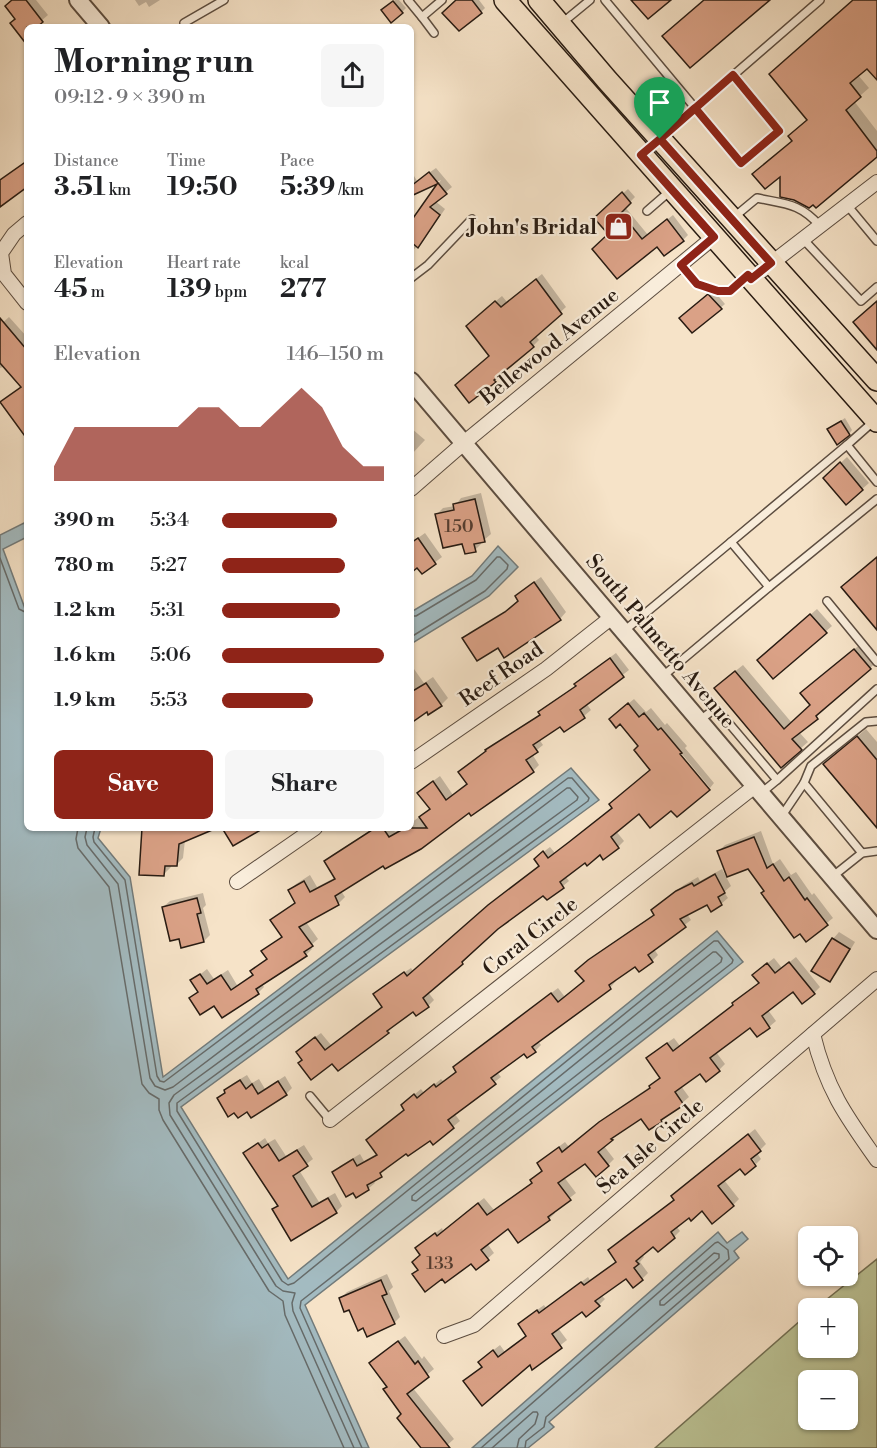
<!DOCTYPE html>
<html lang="en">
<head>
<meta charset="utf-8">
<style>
  body { margin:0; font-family:"Libre Bodoni",serif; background:#f6f6f6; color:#202124; height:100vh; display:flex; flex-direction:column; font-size:22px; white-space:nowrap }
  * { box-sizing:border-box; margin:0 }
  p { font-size:20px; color:#757577 }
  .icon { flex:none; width:33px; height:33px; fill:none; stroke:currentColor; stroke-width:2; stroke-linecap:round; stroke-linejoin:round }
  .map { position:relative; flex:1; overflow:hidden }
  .panel { position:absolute; left:24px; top:24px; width:390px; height:807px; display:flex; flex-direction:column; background:#fff; border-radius:9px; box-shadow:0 2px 4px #0004 }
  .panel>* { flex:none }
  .tools { position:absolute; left:798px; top:1226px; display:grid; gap:12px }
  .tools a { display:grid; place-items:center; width:60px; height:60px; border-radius:9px; background:#fff; box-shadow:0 2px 4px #0004; font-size:30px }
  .pin { position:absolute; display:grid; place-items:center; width:51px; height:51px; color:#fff; margin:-62px -26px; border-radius:50% 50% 50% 0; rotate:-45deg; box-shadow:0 0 6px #0007 }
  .pin .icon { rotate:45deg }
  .round { display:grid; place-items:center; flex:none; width:63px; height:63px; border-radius:9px; background:#f6f6f6 }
  .summary { display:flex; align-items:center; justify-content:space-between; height:102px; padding:0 30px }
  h1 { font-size:33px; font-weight:800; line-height:45px }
  .stats { display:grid; grid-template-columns:repeat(3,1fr); gap:9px; height:102px; padding:6px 30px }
  .stats div { display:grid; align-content:center }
  .stats b { font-size:26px; font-weight:800 }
  .stats small { font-size:16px; font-weight:400 }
  .stats p { font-size:16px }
  .chart { height:168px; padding:12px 30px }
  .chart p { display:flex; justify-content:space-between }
  .chart svg { width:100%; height:108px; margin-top:6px; fill:#8f2418; opacity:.7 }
  .action { display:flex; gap:12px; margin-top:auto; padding:12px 30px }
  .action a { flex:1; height:69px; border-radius:9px; background:#8f2418; color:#fff; font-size:24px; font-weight:800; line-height:69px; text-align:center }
  .action a+a { background:#f6f6f6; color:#202124 }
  ul { padding:0 30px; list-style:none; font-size:20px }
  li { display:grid; grid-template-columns:96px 72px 1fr; align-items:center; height:45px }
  li i { height:15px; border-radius:8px; background:#8f2418 }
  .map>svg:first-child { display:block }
</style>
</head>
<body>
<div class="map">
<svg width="877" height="1448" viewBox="0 0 877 1448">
  <rect width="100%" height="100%" fill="#f6e3c8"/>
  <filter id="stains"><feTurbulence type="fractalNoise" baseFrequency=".00333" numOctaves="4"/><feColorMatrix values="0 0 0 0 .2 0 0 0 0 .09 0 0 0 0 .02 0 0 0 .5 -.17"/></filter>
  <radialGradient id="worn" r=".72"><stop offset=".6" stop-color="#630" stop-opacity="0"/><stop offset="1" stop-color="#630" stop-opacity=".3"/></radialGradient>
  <path fill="#bcc496" stroke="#727054" stroke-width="1.5" fill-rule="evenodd" d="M 877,1259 L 877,1448 L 655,1448 L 808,1314 L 808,1347 L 848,1347 L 848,1308 L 816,1308 ZM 808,1380 L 848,1380 L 848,1419 L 808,1419 Z"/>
  <g fill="#a3bbc1" stroke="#727b7b" stroke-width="1.5">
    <polygon points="24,523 27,529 27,537 3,549 27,614 27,828 101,828 98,838 130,877 163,1077 571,768 599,800 181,1107 288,1279 717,931 743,962 305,1305 369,1448 0,1448 0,535"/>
    <polygon points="498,546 518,567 489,596 411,644 411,612 472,576"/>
    <polygon points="718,1232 727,1243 742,1232 748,1239 734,1251 739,1258 549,1422 554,1427 528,1448 472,1448"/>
  </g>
  <g fill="#0003">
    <polygon points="13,0 36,0 48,15 34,27 27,27 27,33"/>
    <polygon points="135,0 160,0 149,7 146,2 139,6"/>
    <polygon points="395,0 399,0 406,8 402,12 387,6"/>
    <polygon points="458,0 479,0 485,8 481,12"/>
    <polygon points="856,0 877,0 877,78 868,66 858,75 869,88 854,101 877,131 877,155 782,174 754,174 793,140 809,119"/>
    <polygon points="436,168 452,187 435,201 445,209 423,241 411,252 411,223 441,180 411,194 411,171 417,181"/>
    <polygon points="628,189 635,197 625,207 648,235 673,215 688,235 683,240 657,245 610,234 596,218"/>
    <polygon points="542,274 566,307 535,335 539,340 533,346 500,374 501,375 495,381 469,400 491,356 473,320 502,296 507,302"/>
    <polygon points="714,291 725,304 693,331 685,314"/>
    <polygon points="9,317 27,337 27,359 0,368 0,325"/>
    <polygon points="845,418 852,430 849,434 833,426"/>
    <polygon points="411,428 425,440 411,455"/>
    <polygon points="847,457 869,483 846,503 825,478"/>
    <polygon points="481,493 491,534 484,540 481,541 481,544 475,550 464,542 437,514 443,508 455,506 461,498"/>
    <polygon points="425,533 442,557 422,572 418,566 411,571 411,543"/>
    <polygon points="541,577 566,612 560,619 504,655 499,646 464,638 470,632 513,606 519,600 523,590"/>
    <polygon points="817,609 832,626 773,677 765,654"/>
    <polygon points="862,643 877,662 822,708 824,710 799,732 808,742 800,749 723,681 743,665 792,723 812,705 809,686"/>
    <polygon points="616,653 629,670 586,703 591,710 584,716 564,730 561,724 539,739 543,745 532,754 539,765 533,771 341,891 345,897 338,904 306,922 318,939 310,946 312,949 306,955 262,984 264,987 258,993 215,1004 191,998 199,991 192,981 207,969 214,979 228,970 237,985 253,974 251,971 268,958 270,945 283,936 272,920 296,901 290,890 296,884 310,875 317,887 336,877 326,861 332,855 374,828 393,828 395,832 403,828 411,828 411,823 431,808 419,793 425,787 440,776 453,795 469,784 486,751 493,744 541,714 540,712 546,706 577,685 582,678"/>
    <polygon points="414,669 424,683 433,677 448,698 441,705 427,710 411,721 411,671"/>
    <polygon points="634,699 646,712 651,708 665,725 667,723 687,746 685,748 714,783 710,788 677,748 672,809 640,812 616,831 624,841 618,847 585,861 565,876 569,881 563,886 547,898 544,894 497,928 467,956 468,957 462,963 428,992 434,1000 428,1006 414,1010 393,1025 394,1026 388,1032 332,1062 304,1060 303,1046 321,1033 331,1045 383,1006 375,994 381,988 411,968 413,971 496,899 541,865 542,853 550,847 555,853 613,808 652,770 640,746 617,713"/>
    <polygon points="866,729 877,742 877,826 825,764"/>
    <polygon points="142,828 213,828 185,840 183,858 176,865 171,865 171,867 164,874 140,873"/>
    <polygon points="761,831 773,864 780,859 791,875 796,872 812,895 814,893 833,918 806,940 766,891 749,868 719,851 725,845"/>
    <polygon points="722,869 731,886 724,892 728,898 721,904 708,903 687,914 691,920 654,949 658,955 652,961 635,965 615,979 616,981 610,988 538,1041 541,1045 535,1051 525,1052 497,1072 501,1077 454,1113 460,1121 433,1143 430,1139 406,1152 386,1167 387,1169 373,1180 375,1183 368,1189 334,1172 340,1166 360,1154 364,1161 378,1153 406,1109 409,1099 421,1089 424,1093 441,1079 443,1081 458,1071 461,1061 558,988 565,997 585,981 583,965 596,954 656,914 659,904 684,885 698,877 700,881"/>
    <polygon points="203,893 206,905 203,908 210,935 204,941 180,937 163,907 170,901"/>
    <polygon points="839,932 855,942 836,974 830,981 813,971 833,939"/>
    <polygon points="796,957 820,987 814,993 793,990 768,1010 776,1021 769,1027 758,1035 751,1026 716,1052 725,1064 719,1070 701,1072 681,1086 689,1097 661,1121 642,1117 618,1133 604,1146 614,1159 608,1165 585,1161 564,1177 576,1193 554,1210 555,1213 549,1219 518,1241 508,1227 487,1243 494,1253 477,1268 471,1262 442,1277 419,1269 423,1242 442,1228 443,1231 484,1198 494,1210 533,1182 532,1180 543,1170 539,1163 545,1157 565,1142 569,1147 607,1116 651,1086 661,1077 648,1058 654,1052 674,1038 680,1046 734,1005 740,997 760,982 760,969 774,958 782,968"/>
    <polygon points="247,1075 252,1083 259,1079 265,1089 285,1076 292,1088 286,1094 248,1110 219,1099 232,1084"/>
    <polygon points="755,1129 766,1144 757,1153 761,1159 756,1164 748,1152 740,1167 724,1180 739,1199 733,1205 702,1209 676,1226 680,1231 674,1237 653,1245 642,1254 644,1257 640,1262 648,1273 642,1279 627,1277 601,1295 605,1299 599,1305 582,1310 558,1328 567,1340 533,1367 530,1363 471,1375 483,1366 486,1356 500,1345 505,1352 528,1335 526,1318 544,1305 546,1308 588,1277 590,1280 618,1261 610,1250 616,1244 675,1199 679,1190"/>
    <polygon points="265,1138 268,1143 275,1139 286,1156 304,1145 313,1159 299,1170 319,1202 335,1193 342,1206 336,1212 274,1210 279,1205 245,1153"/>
    <polygon points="387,1274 393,1287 389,1291 400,1317 394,1323 350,1308 340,1299 347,1292"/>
    <polygon points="405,1336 422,1359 424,1356 434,1369 412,1387 454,1439 444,1448 423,1448 389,1386 377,1357"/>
  </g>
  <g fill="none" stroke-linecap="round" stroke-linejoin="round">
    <g stroke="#666b6a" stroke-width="1.5">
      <polyline points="0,558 19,609 27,613"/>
      <polyline points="411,616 416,616 476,580 497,557 500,557 508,565 507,569 485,591 411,637"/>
      <polyline points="78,828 76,839 78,848 109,887 142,1084 149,1093 159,1099 159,1110 163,1120 269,1291 283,1301 285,1315 344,1448"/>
      <polyline points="87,828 85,837 87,845 118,884 150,1078 155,1086 165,1090 173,1087 567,788 570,788 578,797 577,800 174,1095 169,1103 170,1115 276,1286 283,1291 295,1293 292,1303 293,1311 354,1448"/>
      <polyline points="95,828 93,837 94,842 125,880 157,1076 160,1081 164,1082 568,778 572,778 589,798 588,801 177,1103 177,1111 282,1281 288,1285 294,1283 714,941 718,941 733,960 732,963 301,1301 300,1308 362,1448"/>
      <polygon points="713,952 716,952 722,958 721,962 416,1201 412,1200 412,1196"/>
      <polygon points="714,1253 719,1254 719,1258 664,1305 660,1305 660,1301"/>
      <polyline points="481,1448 715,1243 718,1242 728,1250 729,1259 546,1417 544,1427 526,1441 525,1448"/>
      <polyline points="492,1448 533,1412 537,1412 538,1414 535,1424 519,1439 517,1448"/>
    </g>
  </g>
  <g fill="#daa186" stroke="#281b12" stroke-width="1.5">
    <polygon points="12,0 26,0 43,22 37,27 27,27 27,45 10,23 15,19 5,6"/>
    <polygon points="456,0 472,0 482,13 459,31 442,13"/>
    <polygon points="631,0 671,0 648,19"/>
    <polygon points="704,0 770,0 690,68 662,36"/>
    <polygon points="853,0 877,0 877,80 867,69 850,83 861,97 846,110 877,151 877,157 816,208 813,205 809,208 794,200 780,197 780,177 765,189 752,174 792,141 788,136 807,120 769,74"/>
    <polygon points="393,1 403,13 391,23 381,10"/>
    <polygon points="27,161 27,187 0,207 0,180"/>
    <polygon points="429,172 447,194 430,207 440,215 418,248 411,242 411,221 437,184 411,196 411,186"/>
    <polygon points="622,192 631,203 621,213 642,239 667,219 684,241 664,256 657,247 617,279 592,249 608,234 594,218"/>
    <polygon points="536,279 562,314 530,342 534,347 494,380 496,382 469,403 455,385 489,356 466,326 495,301 501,307"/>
    <polygon points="708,294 722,309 692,333 679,318"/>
    <polygon points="877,301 877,350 853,322"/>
    <polygon points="0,318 27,350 27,439 0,402 21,387 0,363"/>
    <polygon points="841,421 850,435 837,445 827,429"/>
    <polygon points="840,462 863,490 846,505 823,478"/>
    <polygon points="475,499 485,542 474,544 476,552 465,554 462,544 443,548 435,514 454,510 453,504"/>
    <polygon points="418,538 436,564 422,574 417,568 411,573 411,543"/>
    <polygon points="877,557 877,630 841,587"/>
    <polygon points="534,582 561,620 504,658 498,648 477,661 462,638 505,612 518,601 515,596"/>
    <polygon points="810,614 827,633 773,679 757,660"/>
    <polygon points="854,649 871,669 816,716 818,719 792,739 802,750 781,768 714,688 735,671 784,729 810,705 800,693"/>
    <polygon points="610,658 624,677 580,710 585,718 564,732 560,727 533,745 538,752 526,760 534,772 471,816 469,813 421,849 385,869 383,866 335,896 339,905 299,927 313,946 304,952 307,956 256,989 259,994 222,1018 214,1006 200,1015 189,998 198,992 190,980 200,974 207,984 221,975 231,990 253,975 250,971 267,959 261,951 282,937 270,920 295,903 288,890 304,881 310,892 335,879 324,861 375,828 383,828 389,837 405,828 427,828 419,817 430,809 417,793 433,781 446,800 467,784 458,772 486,751 485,750 540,715 538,712 576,686 574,684"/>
    <polygon points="426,683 442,706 428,715 427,712 411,723 411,692"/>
    <polygon points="628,703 639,717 644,713 658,730 661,728 682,753 680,754 710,790 677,817 671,811 650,828 639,814 611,837 619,848 603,860 600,855 587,866 585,863 560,882 564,888 547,900 543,896 498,929 462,962 463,964 423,998 429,1007 416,1016 413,1012 387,1031 389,1033 338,1071 332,1064 311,1080 298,1063 302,1060 296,1052 315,1037 325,1050 382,1007 373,994 404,972 407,976 488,905 539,866 534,859 543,851 548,858 569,842 612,808 609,804 650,770 634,750 638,746 620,724 616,728 609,719"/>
    <polygon points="857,736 877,760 877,828 823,764"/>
    <polygon points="142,828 217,828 179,844 177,866 165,866 164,876 139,875"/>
    <polygon points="222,828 264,828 233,846"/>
    <polygon points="754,837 767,868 773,864 784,881 789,877 805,900 807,898 828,925 806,942 800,934 794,938 761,893 764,891 748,869 727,877 717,851"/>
    <polygon points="715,874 725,893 718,897 722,905 711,912 707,905 680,919 686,927 648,955 653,962 639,972 635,967 609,985 611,989 532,1047 536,1052 527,1058 524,1054 491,1078 496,1084 448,1120 454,1128 433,1145 430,1141 408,1156 406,1154 380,1173 382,1177 367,1185 369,1190 356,1198 353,1193 346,1197 332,1172 353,1159 357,1166 377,1155 366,1140 404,1110 401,1105 414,1094 417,1098 434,1084 436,1087 456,1072 453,1067 551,993 558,1002 584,981 575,971 588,960 654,915 651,910 676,891 692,883 694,886"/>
    <polygon points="197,898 201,913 197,914 204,942 181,948 179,939 170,941 162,907"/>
    <polygon points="832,938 850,949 830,982 811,971"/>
    <polygon points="789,962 815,994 802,1004 793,992 762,1016 770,1028 757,1037 750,1028 710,1058 720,1071 706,1082 700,1074 675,1092 684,1105 661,1120 662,1122 649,1130 641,1119 611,1139 613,1140 598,1152 609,1166 596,1177 585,1164 558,1183 571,1200 548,1217 550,1220 518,1243 508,1229 481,1250 489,1260 476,1270 471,1264 445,1283 442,1279 425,1292 412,1274 418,1270 412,1262 420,1255 415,1248 435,1233 437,1236 478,1203 487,1215 532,1183 530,1180 542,1171 537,1163 559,1147 562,1152 599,1122 650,1088 649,1086 660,1078 646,1058 667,1043 673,1051 733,1005 732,1003 759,983 752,975 767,963 775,973"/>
    <polygon points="240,1080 246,1089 252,1084 258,1094 278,1081 287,1095 251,1118 247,1112 238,1118 234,1113 228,1117 217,1098 225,1093 224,1090"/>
    <polygon points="748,1134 761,1151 751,1159 756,1166 745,1175 740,1169 718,1186 734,1206 712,1224 702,1211 691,1221 689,1218 671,1232 675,1238 658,1252 653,1247 636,1261 639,1264 634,1268 643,1280 633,1288 626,1279 595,1301 600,1306 586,1317 582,1312 552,1334 562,1348 532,1370 530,1365 482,1406 463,1381 482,1367 478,1362 493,1350 498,1357 526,1336 518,1324 537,1310 539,1313 581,1282 584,1285 616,1262 608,1250 674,1200 671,1196"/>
    <polygon points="258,1143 262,1148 268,1144 279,1161 297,1150 308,1166 293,1176 312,1207 328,1198 337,1213 291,1241 272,1209 278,1206 243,1153"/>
    <polygon points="381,1280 387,1294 382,1296 395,1324 367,1337 363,1328 358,1331 349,1310 344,1312 339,1298"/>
    <polygon points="398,1341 415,1364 418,1361 429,1377 407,1394 450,1448 421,1448 397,1418 401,1414 383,1389 387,1387 369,1363"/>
  </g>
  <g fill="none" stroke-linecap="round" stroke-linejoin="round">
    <defs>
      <g id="service">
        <polyline points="408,0 422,17 442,0"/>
        <polyline points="605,0 741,163 779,131 733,76"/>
        <polyline points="422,17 434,33"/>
        <polyline points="184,23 224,0"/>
        <polyline points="562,23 590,0"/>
        <polyline points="661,138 820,0"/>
        <polyline points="847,205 877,241"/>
        <polyline points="647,211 670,191"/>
        <path d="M 733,218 L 757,198 C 785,204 800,203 820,226"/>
        <polyline points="803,239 861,301 877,287"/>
        <polyline points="681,265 697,284 718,291 730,291 747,276"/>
        <polyline points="411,278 428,265 472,219"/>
        <polyline points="874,421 847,445 877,482"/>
        <polyline points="847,445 731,542 769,587 877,499"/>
        <polyline points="827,601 877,662"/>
        <polyline points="624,631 731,542"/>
        <polyline points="663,676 769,587"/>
        <polyline points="700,720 716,708 777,780 760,794"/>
        <polyline points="777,780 877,689"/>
        <polyline points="804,783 862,853"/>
        <polyline points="781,817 804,783 811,766 866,722 877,721"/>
        <polyline points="832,877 862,853 877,851"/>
        <polyline points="310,1096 330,1120"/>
      </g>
      <g id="minor">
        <polyline points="27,223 14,234 1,253 4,274 27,303"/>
        <polyline points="751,279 877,182"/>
        <polyline points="411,489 465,442 714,237"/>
        <polyline points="411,762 546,669 612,617"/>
        <polyline points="237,882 315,828"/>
        <path d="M 813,1034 C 826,1088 845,1115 877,1160"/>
        <polyline points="330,1120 755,786"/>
        <polyline points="444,1336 474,1325 877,979"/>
      </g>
      <g id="tertiary">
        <polyline points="78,0 101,27"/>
        <polyline points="411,381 877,930"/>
      </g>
      <g id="primary">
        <polyline points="505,0 877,421"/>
        <polyline points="539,0 607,80 877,380"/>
      </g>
    </defs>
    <use href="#service" stroke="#5c4d40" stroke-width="10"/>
    <use href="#minor" stroke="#5c4d40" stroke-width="16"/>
    <use href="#tertiary" stroke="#5c4d40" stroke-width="20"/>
    <use href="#primary" stroke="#281b12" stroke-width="24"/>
    <use href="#service" stroke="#f9eddb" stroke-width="7"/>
    <use href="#minor" stroke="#f9eddb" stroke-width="14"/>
    <use href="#tertiary" stroke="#f9eddb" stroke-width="16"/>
    <use href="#primary" stroke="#f6e3c8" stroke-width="21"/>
  </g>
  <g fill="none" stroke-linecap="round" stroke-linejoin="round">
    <defs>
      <polyline id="route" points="660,139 641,155 714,237 681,265 697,284 718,291 730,291 748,275 751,279 771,263 660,139 695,108 741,163 779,131 733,75 660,139"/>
    </defs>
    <use href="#route" stroke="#fff" stroke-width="12"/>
    <use href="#route" stroke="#8f2418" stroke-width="8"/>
  </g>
  <defs>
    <symbol id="shop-square" viewBox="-11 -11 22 22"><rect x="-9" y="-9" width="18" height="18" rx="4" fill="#8f2418" stroke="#f9eddb"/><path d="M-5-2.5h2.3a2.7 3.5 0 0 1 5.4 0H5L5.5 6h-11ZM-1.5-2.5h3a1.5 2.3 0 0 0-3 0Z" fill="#fff"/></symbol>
  </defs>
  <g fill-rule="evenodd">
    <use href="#shop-square" x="602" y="210" width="33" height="33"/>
  </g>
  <g text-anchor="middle" stroke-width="4.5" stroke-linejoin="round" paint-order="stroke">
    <g font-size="18" fill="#543c2f">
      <text x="459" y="532">150</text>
      <text x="440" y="1269">133</text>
    </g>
    <g font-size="21" font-weight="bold" fill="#281b12" stroke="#f9eddb" text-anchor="end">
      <text x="597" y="234">John's Bridal</text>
    </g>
    <g font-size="21" fill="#281b12" stroke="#f9eddb">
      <text transform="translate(549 346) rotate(-39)" y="7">Bellewood Avenue</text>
      <text transform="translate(661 641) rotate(50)" y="7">South Palmetto Avenue</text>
      <text transform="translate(501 674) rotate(-35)" y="7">Reef Road</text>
      <text transform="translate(530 936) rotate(-38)" y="7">Coral Circle</text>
      <text transform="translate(650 1146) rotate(-41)" y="7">Sea Isle Circle</text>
    </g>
  </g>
  <rect width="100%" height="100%" filter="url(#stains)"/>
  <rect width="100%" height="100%" fill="url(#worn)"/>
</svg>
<div class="tools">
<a><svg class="icon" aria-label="locate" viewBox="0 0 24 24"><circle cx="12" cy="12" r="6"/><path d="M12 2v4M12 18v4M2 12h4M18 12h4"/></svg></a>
<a>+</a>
<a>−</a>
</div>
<div class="pin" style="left:660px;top:139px;background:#1e9e55"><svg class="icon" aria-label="arrive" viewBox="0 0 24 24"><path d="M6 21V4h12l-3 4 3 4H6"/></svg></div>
<section class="panel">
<div class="summary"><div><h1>Morning run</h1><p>09:12 · 9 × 390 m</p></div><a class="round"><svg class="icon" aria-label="share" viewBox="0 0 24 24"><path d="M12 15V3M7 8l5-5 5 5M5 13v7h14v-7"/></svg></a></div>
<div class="stats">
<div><p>Distance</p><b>3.51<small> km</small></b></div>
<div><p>Time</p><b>19:50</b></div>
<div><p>Pace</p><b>5:39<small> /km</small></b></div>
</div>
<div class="stats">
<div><p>Elevation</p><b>45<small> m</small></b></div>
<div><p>Heart rate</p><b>139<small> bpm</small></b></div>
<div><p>kcal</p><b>277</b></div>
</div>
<div class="chart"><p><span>Elevation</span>146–150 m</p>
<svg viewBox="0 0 160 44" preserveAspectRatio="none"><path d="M0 44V38L10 22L20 22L30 22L40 22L50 22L60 22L70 14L80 14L90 22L100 22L110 14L120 6L130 14L140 30L150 38L160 38V44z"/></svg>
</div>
<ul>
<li><b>390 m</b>5:34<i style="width:71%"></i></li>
<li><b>780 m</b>5:27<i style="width:76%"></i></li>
<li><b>1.2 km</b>5:31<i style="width:73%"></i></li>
<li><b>1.6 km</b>5:06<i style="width:100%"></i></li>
<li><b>1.9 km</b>5:53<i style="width:56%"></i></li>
</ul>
<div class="action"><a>Save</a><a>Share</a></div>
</section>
</div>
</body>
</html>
